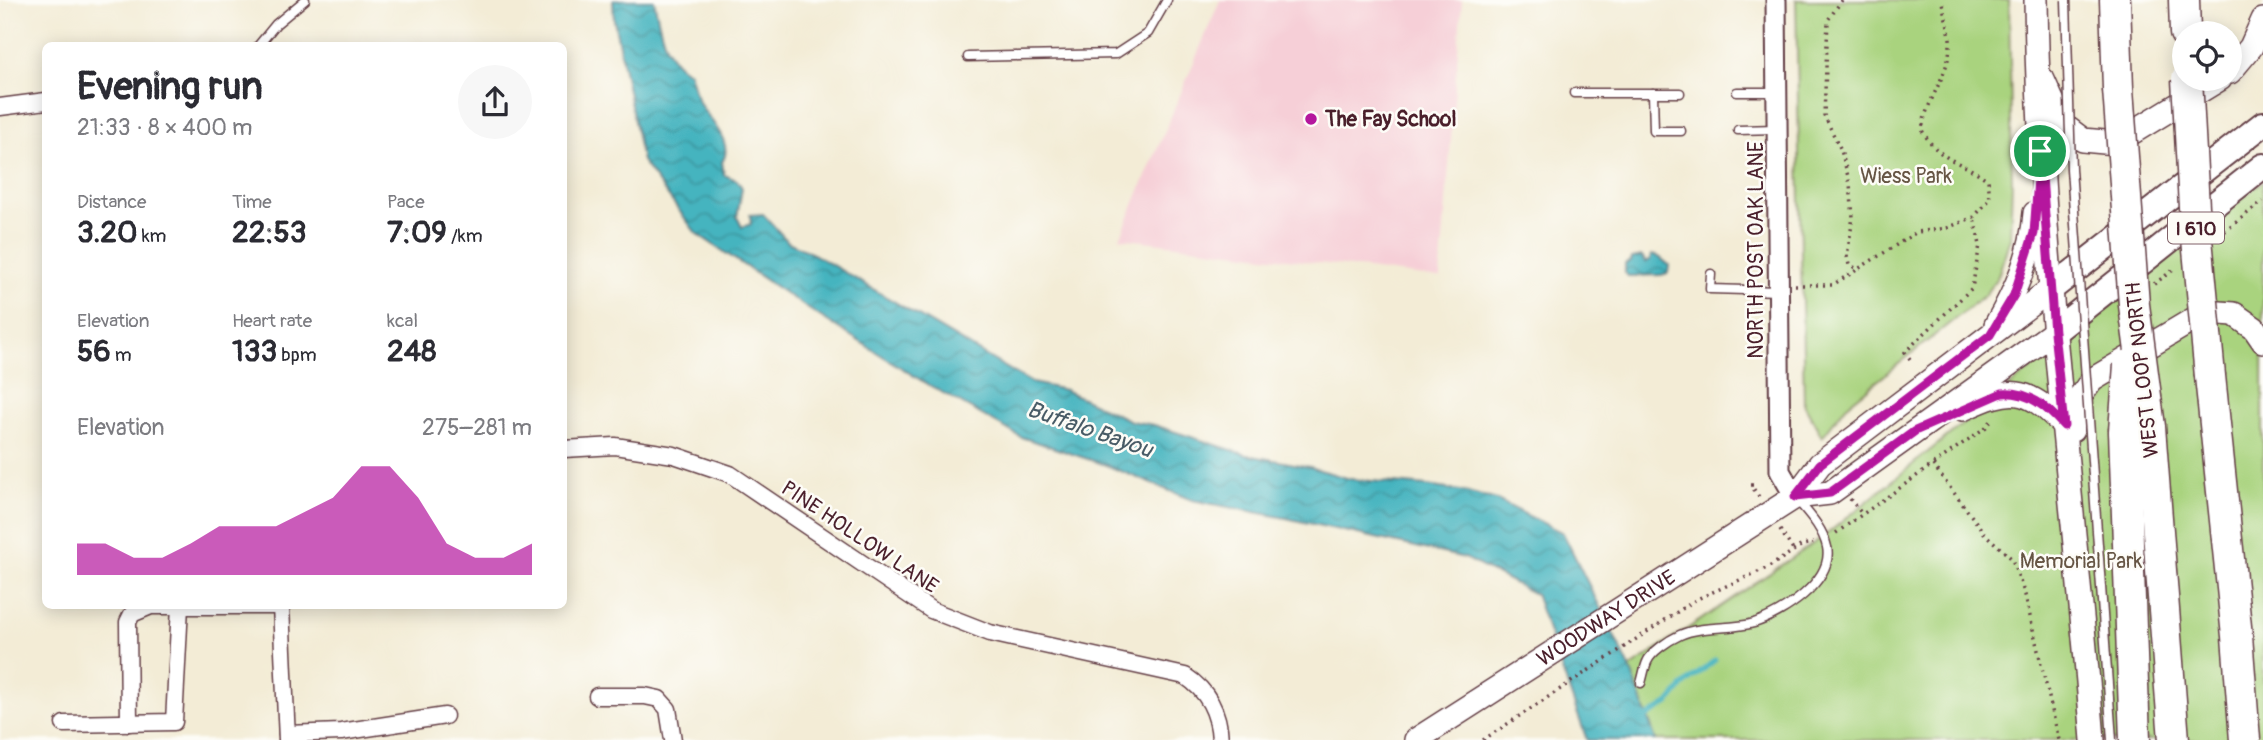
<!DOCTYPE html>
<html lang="en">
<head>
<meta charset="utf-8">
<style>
  body { margin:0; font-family:Pangolin,sans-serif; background:#f7f7f7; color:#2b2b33; height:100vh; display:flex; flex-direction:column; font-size:26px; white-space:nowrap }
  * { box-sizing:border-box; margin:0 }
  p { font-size:23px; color:#7c7c81 }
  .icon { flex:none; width:38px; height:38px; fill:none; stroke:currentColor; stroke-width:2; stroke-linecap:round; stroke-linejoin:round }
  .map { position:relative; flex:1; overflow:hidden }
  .details { position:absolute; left:42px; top:42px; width:525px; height:567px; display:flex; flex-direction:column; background:#fff; border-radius:10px; box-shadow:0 4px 18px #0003 }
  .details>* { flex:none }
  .controls { position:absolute; left:2172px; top:21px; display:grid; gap:14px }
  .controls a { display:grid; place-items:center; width:70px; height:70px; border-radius:50%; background:#fff; box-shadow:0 4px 18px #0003; font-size:35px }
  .pin { position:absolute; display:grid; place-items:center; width:60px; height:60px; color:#fff; margin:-30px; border:4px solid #fff; border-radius:50%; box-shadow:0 2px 7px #0007 }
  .round { display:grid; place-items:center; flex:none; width:74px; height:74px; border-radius:37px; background:#f7f7f7 }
  .head { display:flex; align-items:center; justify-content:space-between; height:119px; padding:0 35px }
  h1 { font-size:38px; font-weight:800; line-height:52px }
  .stats { display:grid; grid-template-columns:repeat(3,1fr); gap:10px; height:119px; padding:7px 35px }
  .stats div { display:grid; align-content:center }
  .stats b { font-size:30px; font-weight:800 }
  .stats small { font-size:19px; font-weight:400 }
  .stats p { font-size:19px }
  .chart { height:196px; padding:14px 35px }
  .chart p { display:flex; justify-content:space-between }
  .chart svg { width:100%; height:126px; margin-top:7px; fill:#b5179e; opacity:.7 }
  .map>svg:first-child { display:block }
</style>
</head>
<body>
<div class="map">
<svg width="2263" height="740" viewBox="0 0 2263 740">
  <defs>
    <pattern id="water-waves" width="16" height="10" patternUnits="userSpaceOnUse" patternTransform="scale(1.75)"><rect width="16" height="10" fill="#45b4bf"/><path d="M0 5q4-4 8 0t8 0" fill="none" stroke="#3c929b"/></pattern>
  </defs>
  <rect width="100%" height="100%" fill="#fdfcf7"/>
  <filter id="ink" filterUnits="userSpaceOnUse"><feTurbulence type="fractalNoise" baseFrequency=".0143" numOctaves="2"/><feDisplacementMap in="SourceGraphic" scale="14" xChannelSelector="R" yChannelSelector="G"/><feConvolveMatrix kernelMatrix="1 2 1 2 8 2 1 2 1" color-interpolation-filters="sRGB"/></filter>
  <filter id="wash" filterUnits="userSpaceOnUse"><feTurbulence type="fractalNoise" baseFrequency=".00686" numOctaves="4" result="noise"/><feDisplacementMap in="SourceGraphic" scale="28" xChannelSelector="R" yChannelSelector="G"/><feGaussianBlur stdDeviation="1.57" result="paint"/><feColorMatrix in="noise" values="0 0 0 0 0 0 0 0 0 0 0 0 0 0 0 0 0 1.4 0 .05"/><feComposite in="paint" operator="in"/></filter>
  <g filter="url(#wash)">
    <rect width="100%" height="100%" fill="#f3ecd6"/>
    <polygon fill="#f6cfd7" points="1220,0 1462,0 1440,278 1120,238"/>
    <g fill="#a9d37e" stroke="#7a7954" stroke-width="2">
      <polygon points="1796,0 2009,0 2012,182 2010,238 1998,276 1985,295 1846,406 1822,437 1804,404"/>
      <polygon points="2263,181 2263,740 1656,740 1630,668 1823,537"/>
    </g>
    <g fill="url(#water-waves)" stroke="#486a75" stroke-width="2">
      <path d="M 613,0 L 654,0 C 660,26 663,60 689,72 C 692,82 695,94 700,104 C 709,120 735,143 722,162 L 724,175 L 737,180 L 742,188 L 737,217 L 742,227 L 751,224 L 750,215 L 763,214 L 788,242 L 815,255 L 1032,383 L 1065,390 L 1131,421 L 1154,425 L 1247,455 L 1310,467 L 1350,479 L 1427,486 L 1467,492 L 1497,500 L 1563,533 L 1630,668 L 1656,740 L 1587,740 L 1535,594 L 1465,558 L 1286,518 L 1192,500 L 1106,465 L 1021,437 L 922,381 L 810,310 L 696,233 L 642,161 L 614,20 Z"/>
      <polygon points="1651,255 1659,257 1669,265 1668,273 1661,275 1628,276 1625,273 1625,264 1631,262 1632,258 1642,256 1646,262 1650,260"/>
    </g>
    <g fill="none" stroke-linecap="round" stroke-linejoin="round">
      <polyline stroke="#45b4bf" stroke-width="5" points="1642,720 1669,703 1682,687 1715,660"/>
    </g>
  </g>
  <g filter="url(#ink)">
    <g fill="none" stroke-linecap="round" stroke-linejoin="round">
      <defs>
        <g id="service">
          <polyline points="258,46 276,24 305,0"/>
          <polyline points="968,57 1116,54 1148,33 1167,0"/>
          <polyline points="1737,92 1777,92"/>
          <polyline points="1574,93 1680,93"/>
          <polyline points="1653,93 1654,131 1681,131"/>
          <polyline points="1738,130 1777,129"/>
          <polyline points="1711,274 1710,289 1779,291"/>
          <path d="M 1641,683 C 1643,677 1644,669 1647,662 C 1651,652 1669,640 1680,635 C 1703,625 1730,630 1754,623 C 1782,614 1834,581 1827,547 C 1823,529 1810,515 1799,502"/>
        </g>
        <g id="minor">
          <polyline points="0,107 46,101"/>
          <path d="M 564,449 L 615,446 L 674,455 L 730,474 L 931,610 L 990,633 L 1185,676 C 1208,691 1219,712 1220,740"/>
          <polyline points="597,696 645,696 659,699 668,709 673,740"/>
          <polyline points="129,723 128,622 132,614 151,606 281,606 287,740"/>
          <polyline points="64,724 174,722 180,606"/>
          <polyline points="287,734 341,732 445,716"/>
        </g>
        <polyline id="tertiary" points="1776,0 1780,471 1795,497"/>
        <g id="secondary">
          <path d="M 2036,0 C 2039,248 2073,493 2093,740"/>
          <polyline points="2230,72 2251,47 2263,20"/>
          <polyline points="2043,80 2063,125 2083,140 2115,143 2220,79"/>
          <path d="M 1996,325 C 2016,290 2032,254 2035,213"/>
          <path d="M 1963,409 C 2011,387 2026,385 2064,426"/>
          <polyline points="2072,430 2077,401 2092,380 2206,312 2234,314 2254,328 2263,341"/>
          <polyline points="1795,497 1830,493 2054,332"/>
          <path id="s1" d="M 1416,740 L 1795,497 L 1820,464 L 2051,289"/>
        </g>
        <g id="primary">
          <polyline points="2051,289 2263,124"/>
          <polyline points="2054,332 2263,166"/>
        </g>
        <g id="motorway">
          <polyline points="2115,0 2118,89"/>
          <polyline points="2184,0 2185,33"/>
          <polyline points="2210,376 2237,636 2245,740"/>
          <polyline points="2150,427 2174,740"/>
          <polyline points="2124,431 2135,740"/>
        </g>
      </defs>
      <use href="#service" stroke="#633e45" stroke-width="11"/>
      <use href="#minor" stroke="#633e45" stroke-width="19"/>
      <use href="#tertiary" stroke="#633e45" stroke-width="23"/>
      <use href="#secondary" stroke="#633e45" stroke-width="26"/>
      <use href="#primary" stroke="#633e45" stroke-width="28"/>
      <use href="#motorway" stroke="#633e45" stroke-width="33"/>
      <g stroke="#633e45" stroke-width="3.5" stroke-dasharray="2 5" stroke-linecap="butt">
        <path d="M 1842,0 L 1828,20 L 1824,115 L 1841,150 L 1850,184 L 1853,217 L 1847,256 L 1849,265 L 1858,269 L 1917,232 L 1947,228 L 1974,217 L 1990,199 L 1988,180 C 1961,160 1940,163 1922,130 C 1926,99 1950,75 1950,43 C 1951,29 1943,14 1942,0"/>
        <polyline points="2219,236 2263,201"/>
        <polyline points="2154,284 2176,268"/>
        <polyline points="1795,285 1832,285 1857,270"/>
        <polyline points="1910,359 1905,352 1972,288 1980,245 1974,217"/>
        <polyline points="1933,465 1985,534 2012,559 2025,595 2059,740"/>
        <polyline points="1753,485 1751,485 1759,497"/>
        <polyline points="1850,499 1862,514"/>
        <polyline points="1780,530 1793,550"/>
        <polyline points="1836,533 1986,427 1994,418"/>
        <polyline points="1483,740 1697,599 1769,567 1802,545 1813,543"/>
      </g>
      <use href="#service" stroke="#fff" stroke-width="8"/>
      <use href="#minor" stroke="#fff" stroke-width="16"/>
      <use href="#tertiary" stroke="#fff" stroke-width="19"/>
      <use href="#secondary" stroke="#fff" stroke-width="23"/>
      <use href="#primary" stroke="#fff" stroke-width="24"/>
      <use href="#motorway" stroke="#fff" stroke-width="30"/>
      <defs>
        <polyline id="service-bridge" points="2066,0 2071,169 2112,740"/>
        <g id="motorway-bridge">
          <polyline points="2187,79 2194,207 2210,376"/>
          <polyline points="2118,89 2134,305 2150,427"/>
          <polyline points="2124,431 2129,365"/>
        </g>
      </defs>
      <use href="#service-bridge" stroke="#633e45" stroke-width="11" stroke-linecap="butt"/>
      <use href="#motorway-bridge" stroke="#633e45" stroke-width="33" stroke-linecap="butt"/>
      <use href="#service-bridge" stroke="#fff" stroke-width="8"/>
      <use href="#motorway-bridge" stroke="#fff" stroke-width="30"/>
    </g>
  </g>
  <g fill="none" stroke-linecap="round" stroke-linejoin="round" filter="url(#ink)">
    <defs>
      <path id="route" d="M 2040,151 L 2054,332 L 2064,426 C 2047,407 2029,391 2002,393 L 1915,431 L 1830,493 L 1795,497 L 1820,464 L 1990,335 L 2014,295 L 2034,233 Z"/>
    </defs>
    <use href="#route" stroke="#fff" stroke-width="14"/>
    <use href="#route" stroke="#b5179e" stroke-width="9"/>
  </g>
  <circle fill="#b5179e" stroke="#fdfcf7" stroke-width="2.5" cx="1311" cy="119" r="7"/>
  <g text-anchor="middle" stroke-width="5" stroke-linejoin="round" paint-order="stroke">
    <rect fill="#fdfcf7" stroke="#806168" stroke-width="2" x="2168" y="212.5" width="56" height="31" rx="5"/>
    <g font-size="19" font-weight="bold" fill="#4a1f2b">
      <text x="2196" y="235">I 610</text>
    </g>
    <g font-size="21" font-weight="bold" fill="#4a1f2b" stroke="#fdfcf7" text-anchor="start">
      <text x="1325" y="126">The Fay School</text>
    </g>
    <g font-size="21" fill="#654" stroke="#fdfcf7">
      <text x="1906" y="183">Wiess Park</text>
      <text x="2081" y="568">Memorial Park</text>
    </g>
    <g font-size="21" fill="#4a1f2b" stroke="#fdfcf7">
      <text transform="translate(1756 250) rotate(-90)" y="7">NORTH POST OAK LANE</text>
      <text transform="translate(2142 370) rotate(-96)" y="7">WEST LOOP NORTH</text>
      <text transform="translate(860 537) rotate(34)" y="7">PINE HOLLOW LANE</text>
      <text dy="7" stroke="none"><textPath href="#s1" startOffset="226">WOODWAY DRIVE</textPath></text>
    </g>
    <g font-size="23" font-style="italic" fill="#485b66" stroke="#fdfcf7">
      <text transform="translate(1090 429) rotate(19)" y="8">Buffalo Bayou</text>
    </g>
  </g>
</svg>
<div class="controls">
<a><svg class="icon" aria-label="locate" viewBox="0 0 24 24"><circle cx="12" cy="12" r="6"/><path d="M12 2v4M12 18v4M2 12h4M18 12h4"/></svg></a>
</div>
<div class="pin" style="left:2040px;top:151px;background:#1e9e55"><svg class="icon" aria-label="arrive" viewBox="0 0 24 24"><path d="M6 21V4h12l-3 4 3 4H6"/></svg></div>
<section class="details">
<div class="head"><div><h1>Evening run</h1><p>21:33 · 8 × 400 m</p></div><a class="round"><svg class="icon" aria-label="share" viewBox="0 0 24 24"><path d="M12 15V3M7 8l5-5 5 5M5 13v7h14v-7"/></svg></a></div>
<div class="stats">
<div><p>Distance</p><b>3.20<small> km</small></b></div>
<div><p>Time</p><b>22:53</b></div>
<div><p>Pace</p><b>7:09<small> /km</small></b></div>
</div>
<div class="stats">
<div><p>Elevation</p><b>56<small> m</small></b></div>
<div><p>Heart rate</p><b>133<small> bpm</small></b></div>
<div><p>kcal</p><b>248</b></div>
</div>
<div class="chart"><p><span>Elevation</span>275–281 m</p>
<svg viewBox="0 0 160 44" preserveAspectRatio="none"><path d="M0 44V33L10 33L20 38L30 38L40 33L50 27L60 27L70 27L80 22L90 17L100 6L110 6L120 17L130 33L140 38L150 38L160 33V44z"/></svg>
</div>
</section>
</div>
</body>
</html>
